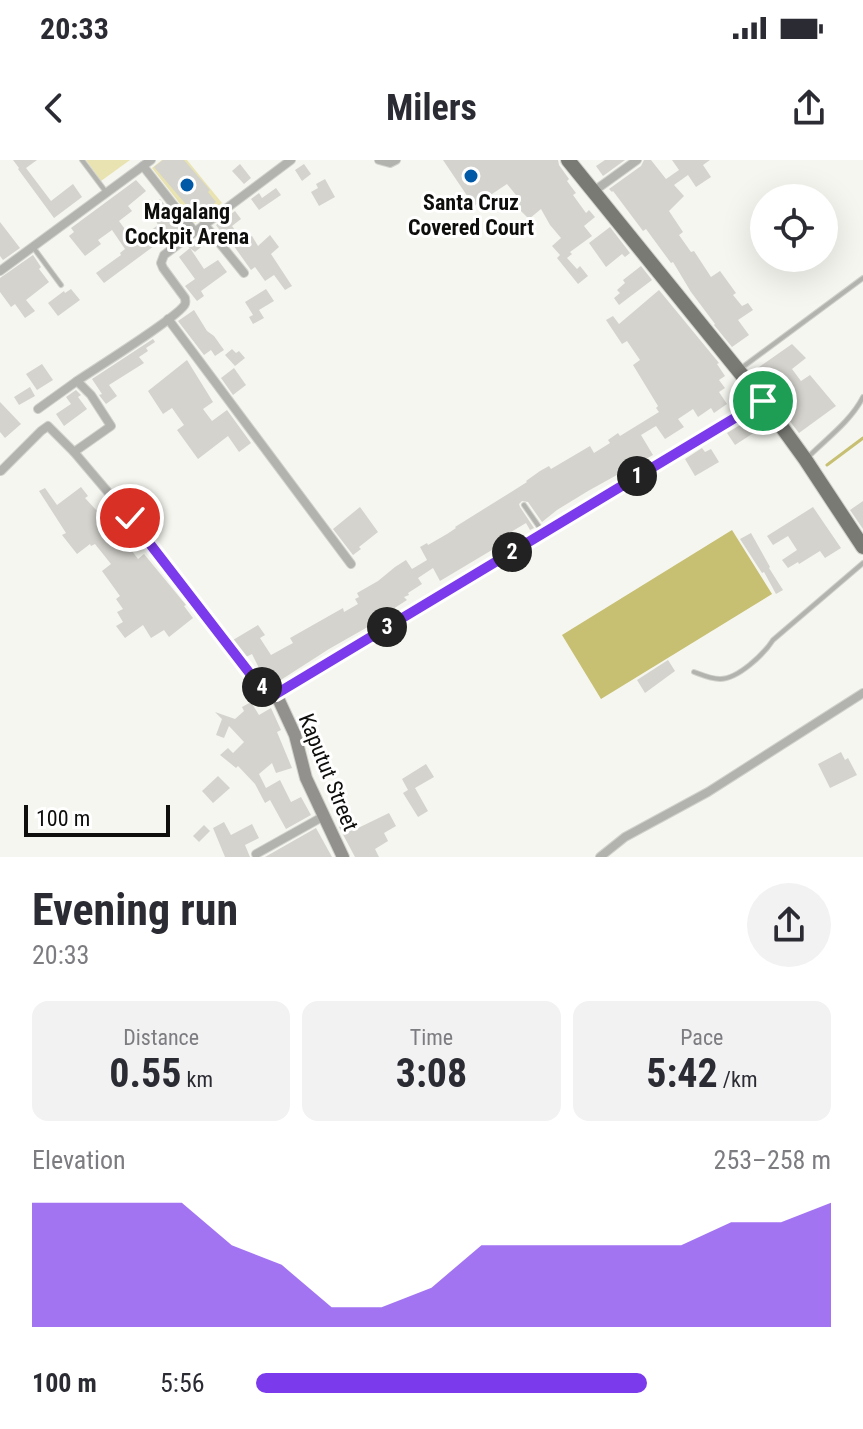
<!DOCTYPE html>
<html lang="en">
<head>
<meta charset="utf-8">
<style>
  body { margin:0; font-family:"Roboto Condensed",sans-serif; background:#f2f2f3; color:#2b2b33; height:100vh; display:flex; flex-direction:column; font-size:30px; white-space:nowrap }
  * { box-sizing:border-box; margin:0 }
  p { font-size:26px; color:#7c7c81 }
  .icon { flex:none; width:44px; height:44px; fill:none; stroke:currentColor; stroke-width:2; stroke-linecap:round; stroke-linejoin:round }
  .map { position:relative; height:697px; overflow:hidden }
  .panel { display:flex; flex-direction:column; background:#fff; flex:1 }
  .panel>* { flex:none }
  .buttons { position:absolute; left:750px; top:24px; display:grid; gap:16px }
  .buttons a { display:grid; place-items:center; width:88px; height:88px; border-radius:50%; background:#fff; box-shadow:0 8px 32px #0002; font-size:40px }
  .scale { position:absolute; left:24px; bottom:20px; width:146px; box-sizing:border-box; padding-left:8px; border:4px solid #0e0e0c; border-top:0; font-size:22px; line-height:28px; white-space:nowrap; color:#0e0e0c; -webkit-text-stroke:6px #fff; paint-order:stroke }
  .pin { position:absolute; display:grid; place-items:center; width:68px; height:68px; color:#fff; margin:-34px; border:4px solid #fff; border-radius:50%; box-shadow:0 2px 8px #0007 }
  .km { position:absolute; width:40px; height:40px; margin:-20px; border-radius:50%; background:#222; color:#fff; font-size:22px; line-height:40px; text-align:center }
  .round { display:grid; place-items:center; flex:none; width:84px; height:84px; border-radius:42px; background:#f2f2f3 }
  .summary { display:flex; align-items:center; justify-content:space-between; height:136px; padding:0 32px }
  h1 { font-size:44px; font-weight:700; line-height:60px }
  .stats { display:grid; grid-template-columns:repeat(3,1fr); gap:12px; height:136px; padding:8px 32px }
  .stats div { display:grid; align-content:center; border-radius:16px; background:#f2f2f3; text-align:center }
  .stats b { font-size:40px; font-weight:700 }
  .stats small { font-size:22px; font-weight:400 }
  .stats p { font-size:22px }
  .chart { height:224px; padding:16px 32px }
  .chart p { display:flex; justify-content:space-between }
  .chart svg { width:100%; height:144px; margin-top:8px; fill:#7c3aed; opacity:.7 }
  ul { padding:0 32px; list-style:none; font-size:26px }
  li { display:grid; grid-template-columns:128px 96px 1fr; align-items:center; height:60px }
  li i { height:20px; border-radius:10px; background:#7c3aed }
  .status { display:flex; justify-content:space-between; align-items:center; height:56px; padding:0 40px; background:#fff; direction:ltr }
  .status svg { height:22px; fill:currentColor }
  header { display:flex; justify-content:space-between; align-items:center; height:104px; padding:0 32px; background:#fff; font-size:36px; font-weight:700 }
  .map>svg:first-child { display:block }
</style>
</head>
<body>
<div class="status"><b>20:33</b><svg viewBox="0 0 49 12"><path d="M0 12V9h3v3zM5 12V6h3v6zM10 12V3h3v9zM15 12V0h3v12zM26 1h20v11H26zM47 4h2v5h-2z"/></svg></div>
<header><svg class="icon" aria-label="back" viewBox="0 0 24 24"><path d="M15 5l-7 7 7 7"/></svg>Milers<svg class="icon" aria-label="share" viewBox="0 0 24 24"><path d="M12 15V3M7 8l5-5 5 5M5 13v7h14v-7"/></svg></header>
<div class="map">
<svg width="863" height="697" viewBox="0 0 863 697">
  <rect width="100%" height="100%" fill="#f6f6f0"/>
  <g fill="#e9e3b1">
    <polygon points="86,0 130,0 101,21"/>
    <polygon points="162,0 187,0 222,43 195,63 152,8"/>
  </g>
  <polygon fill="#c7bf72" points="732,370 772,434 601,539 562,475"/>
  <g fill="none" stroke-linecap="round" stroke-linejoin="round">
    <polyline stroke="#c7bf72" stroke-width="3" points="827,305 863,278"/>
  </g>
  <g fill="#d4d3cd">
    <polygon points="13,0 37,0 26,8 51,41 73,24 82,37 54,58 18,9 19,8"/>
    <polygon points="163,0 184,0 210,30 208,32 216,42 194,60 186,50 189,48 154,7"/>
    <polygon points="443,0 558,0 559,5 569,19 567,21 576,33 573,35 586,53 589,50 595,57 584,66 592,76 570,92 572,94 567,98 577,109 580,106 588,116 578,124 557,98 560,95 552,86 561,78 550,65 541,49 529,59 519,49 516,43 520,40 507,24 474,46"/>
    <polygon points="605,0 625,0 603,16 596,6"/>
    <polygon points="644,0 651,0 666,19 679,10 672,0 710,0 703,5 711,17 696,27 688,15 674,25 684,36 669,51 683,72 679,75 691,92 694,91 711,117 720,111 736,133 733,135 742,146 748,143 753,150 738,160 749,175 732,187 714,165 715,164 691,132 673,102 671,103 646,69 643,71 613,31 612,32 609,29 641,6"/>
    <polygon points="240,4 251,18 244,24 232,11"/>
    <polygon points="304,4 311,14 302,21 295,10"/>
    <polygon points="325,19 335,37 319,46 311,32 318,28 316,24"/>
    <polygon points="136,20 146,31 128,46 132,51 119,61 132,79 139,73 142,77 158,65 156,61 163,56 154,45 160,39 180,64 178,65 181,70 160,87 158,83 104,123 96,113 121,95 120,93 125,89 112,70 98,80 101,84 85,96 69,76 74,72 71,68"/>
    <polygon points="276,28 281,35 259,50 251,39 259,33 262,38"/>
    <polygon points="235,51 241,59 232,66 243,81 252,76 258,86 270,75 279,87 271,94 292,126 285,130 274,115 265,121 255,107 251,110 231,82 229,83 216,65"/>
    <polygon points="0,62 20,88 3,100 0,96"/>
    <polygon points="610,67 630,93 625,97 622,94 606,107 589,83"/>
    <polygon points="201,76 207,82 195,92 187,86"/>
    <polygon points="190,88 204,109 218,100 227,112 201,131 204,136 197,141 185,126 195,119 179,97"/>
    <polygon points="33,95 41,107 39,109 49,122 26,140 35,151 25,158 15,144 11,147 0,132 0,118"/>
    <polygon points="641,106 652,120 619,145 614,138 620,133 617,130 625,123 623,120"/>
    <polygon points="71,129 80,140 58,156 48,143 64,131 65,133"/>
    <polygon points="266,129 274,141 259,150 264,158 253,164 249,157 253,155 245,142"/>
    <polygon points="659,130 719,203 717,204 725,216 719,220 725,228 719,232 727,244 714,253 711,248 698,257 693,249 678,259 684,267 665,279 656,266 641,275 653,295 588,331 557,350 542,362 528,342 522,341 519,344 520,347 534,368 530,370 526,363 511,372 513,376 497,387 440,421 433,408 418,418 422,424 408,433 409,435 404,437 407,440 393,449 394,452 329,489 273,525 263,519 256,510 259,508 252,494 246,497 233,480 258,465 265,475 260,478 271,495 293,483 290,478 343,448 344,452 358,444 355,439 359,437 357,433 378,421 395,407 406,400 412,409 427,400 420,387 427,383 428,385 447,374 456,368 455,367 527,322 526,321 540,311 549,306 551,309 590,286 594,293 610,283 608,280 618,273 620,276 659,252 656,248 658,246 633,205 640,200 627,181 622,184 606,160 613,156 619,164"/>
    <polygon points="194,150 207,171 214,176 224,190 215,196 211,190 204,195 178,161"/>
    <polygon points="153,179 155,182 146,188 148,191 139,197 144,203 109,225 117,236 106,244 99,235 102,234 92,219"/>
    <polygon points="792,184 806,198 792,209 801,221 810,215 836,246 799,273 752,212"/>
    <polygon points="232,189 236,193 239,191 245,198 235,206 225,195"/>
    <polygon points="187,200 213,242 203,249 212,261 227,250 251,283 239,292 228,276 198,299 177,270 184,265 172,248 163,254 148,231"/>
    <polygon points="42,204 53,220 37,230 26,214"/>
    <polygon points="234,208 246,225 233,235 221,218"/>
    <polygon points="30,227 35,236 19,245 14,237"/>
    <polygon points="76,230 81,235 78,237 87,249 64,266 56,254 71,244 66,237"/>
    <polygon points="0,242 21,264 5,278 0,272"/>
    <polygon points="760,253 765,261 753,269 755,272 735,285 727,273"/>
    <polygon points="702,288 705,292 711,289 719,302 695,316 685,299"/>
    <polygon points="81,327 88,336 85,338 122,378 138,399 144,394 186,445 184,446 193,458 169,477 164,470 151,478 143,465 125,478 116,466 123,462 117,452 123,449 116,439 120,436 102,411 111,404 95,384 91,386 90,384 77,394 62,375 66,373 39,331 45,328 57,345"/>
    <polygon points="863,341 863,369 850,350"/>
    <polygon points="360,347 378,372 359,387 361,389 353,395 333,369"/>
    <polygon points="813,347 841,388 825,398 820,391 799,404 798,402 788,408 782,400 797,390 788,376 773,385 767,376"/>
    <polygon points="751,373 770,407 769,408 783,430 776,434 764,412 762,413 740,379"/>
    <polygon points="668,500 675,511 645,533 637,520"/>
    <polygon points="251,542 259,555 271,548 281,570 277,572 292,608 276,613 272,603 259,614 266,628 280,620 291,642 301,637 311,655 286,669 270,640 265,643 255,624 238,606 236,608 220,595 228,588 233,593 244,582 229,566 224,578 216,575 222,559 215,552 235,559 244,551 242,547"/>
    <polygon points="841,592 845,600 848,598 857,615 830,628 818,604"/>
    <polygon points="426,604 434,617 415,628 428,651 418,657 403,633 408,630 402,619"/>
    <polygon points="218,616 230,628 213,643 202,631"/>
    <polygon points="389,653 396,666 384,673 388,681 375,689 379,697 355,697 339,667 351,660 356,669"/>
    <polygon points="224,662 231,675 252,664 259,678 245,685 250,697 225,697 213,668"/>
    <polygon points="204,665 210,671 199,682 193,676"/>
    <polygon points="316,668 332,697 265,697"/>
  </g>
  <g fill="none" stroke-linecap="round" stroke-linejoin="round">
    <defs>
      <g id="lane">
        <polyline points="82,0 106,32"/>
        <polyline points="33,87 61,125"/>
        <polyline points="740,209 863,118"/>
        <path d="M 807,298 C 826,279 851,261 863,237"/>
        <polyline points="524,345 542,371"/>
        <path d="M 694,512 C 702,515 711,519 720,519 C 738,519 764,494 773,480 L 863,403"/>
      </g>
      <g id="street">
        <polyline points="379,0 390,3 396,0"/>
        <polyline points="143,6 194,71"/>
        <polyline points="594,31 637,0"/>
        <polyline points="204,64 244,113"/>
        <polyline points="0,111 151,0"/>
        <polyline points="168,159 351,404"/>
        <polyline points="38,249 77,221"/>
        <polyline points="1,311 41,271 48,266 74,292"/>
        <path d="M 276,534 L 263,529 L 258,524 L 130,358 L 74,292 L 111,266 L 91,235 L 77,221 C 93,210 180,156 185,144 C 186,143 185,140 185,138 L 163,108 L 161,103 L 164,95 L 291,0"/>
        <polyline points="256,694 324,656"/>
        <polyline points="600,697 625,677 708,632 863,533"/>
      </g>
      <polyline id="secondary" points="343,697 306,618 295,575 276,534 763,241"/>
      <polyline id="primary" points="568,0 763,241 805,299 863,387"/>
    </defs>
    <use href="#lane" stroke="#d1d1cc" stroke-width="6"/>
    <use href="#street" stroke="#d1d1cc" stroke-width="10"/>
    <use href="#secondary" stroke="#d1d1cc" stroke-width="14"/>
    <use href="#primary" stroke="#d1d1cc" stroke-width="16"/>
    <use href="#lane" stroke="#b2b2af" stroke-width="4"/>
    <use href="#street" stroke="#b2b2af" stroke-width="8"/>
    <use href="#secondary" stroke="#92918d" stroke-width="12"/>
    <use href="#primary" stroke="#7a7a75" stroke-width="14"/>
  </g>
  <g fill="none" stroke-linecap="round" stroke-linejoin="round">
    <defs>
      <polyline id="route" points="130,358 258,524 263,529 276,534 763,241"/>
    </defs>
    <use href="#route" stroke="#fff" stroke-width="16"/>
    <use href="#route" stroke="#7c3aed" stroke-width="10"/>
  </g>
  <g fill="#0059a6" stroke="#fff" stroke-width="3">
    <circle cx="471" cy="16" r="8"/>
    <circle cx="187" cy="25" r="8"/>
  </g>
  <g text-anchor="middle" stroke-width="6" stroke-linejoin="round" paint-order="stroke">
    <g font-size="22" font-weight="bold" fill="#0e0e0c" stroke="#fff">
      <text x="471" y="50">Santa Cruz<tspan x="471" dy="25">Covered Court</tspan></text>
      <text x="187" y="59">Magalang<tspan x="187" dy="25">Cockpit Arena</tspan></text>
    </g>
    <g font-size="22" fill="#0e0e0c" stroke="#fff">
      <text transform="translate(329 612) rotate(68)" y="8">Kaputut Street</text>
    </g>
  </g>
</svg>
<div class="buttons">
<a><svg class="icon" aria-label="locate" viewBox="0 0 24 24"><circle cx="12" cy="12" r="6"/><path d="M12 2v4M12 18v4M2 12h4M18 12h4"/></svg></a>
</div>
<div class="scale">100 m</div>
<div class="pin" style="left:763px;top:241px;background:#1e9e55"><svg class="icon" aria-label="arrive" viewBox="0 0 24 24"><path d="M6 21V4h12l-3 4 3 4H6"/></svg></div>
<div class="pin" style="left:130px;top:358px;background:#d93025"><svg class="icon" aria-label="check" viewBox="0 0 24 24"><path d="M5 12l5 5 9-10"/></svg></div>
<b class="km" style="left:637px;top:316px">1</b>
<b class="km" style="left:512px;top:392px">2</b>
<b class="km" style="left:387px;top:467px">3</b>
<b class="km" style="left:262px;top:527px">4</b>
</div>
<section class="panel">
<div class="summary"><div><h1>Evening run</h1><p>20:33</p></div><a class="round"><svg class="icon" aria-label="share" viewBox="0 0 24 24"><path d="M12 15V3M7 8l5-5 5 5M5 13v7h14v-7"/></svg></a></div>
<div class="stats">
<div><p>Distance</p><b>0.55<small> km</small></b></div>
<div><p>Time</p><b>3:08</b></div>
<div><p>Pace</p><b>5:42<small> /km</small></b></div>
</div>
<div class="chart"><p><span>Elevation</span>253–258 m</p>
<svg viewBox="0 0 160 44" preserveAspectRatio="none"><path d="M0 44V6L10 6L20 6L30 6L40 19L50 25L60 38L70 38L80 32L90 19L100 19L110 19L120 19L130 19L140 12L150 12L160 6V44z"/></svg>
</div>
<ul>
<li><b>100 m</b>5:56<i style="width:68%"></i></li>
</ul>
</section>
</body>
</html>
